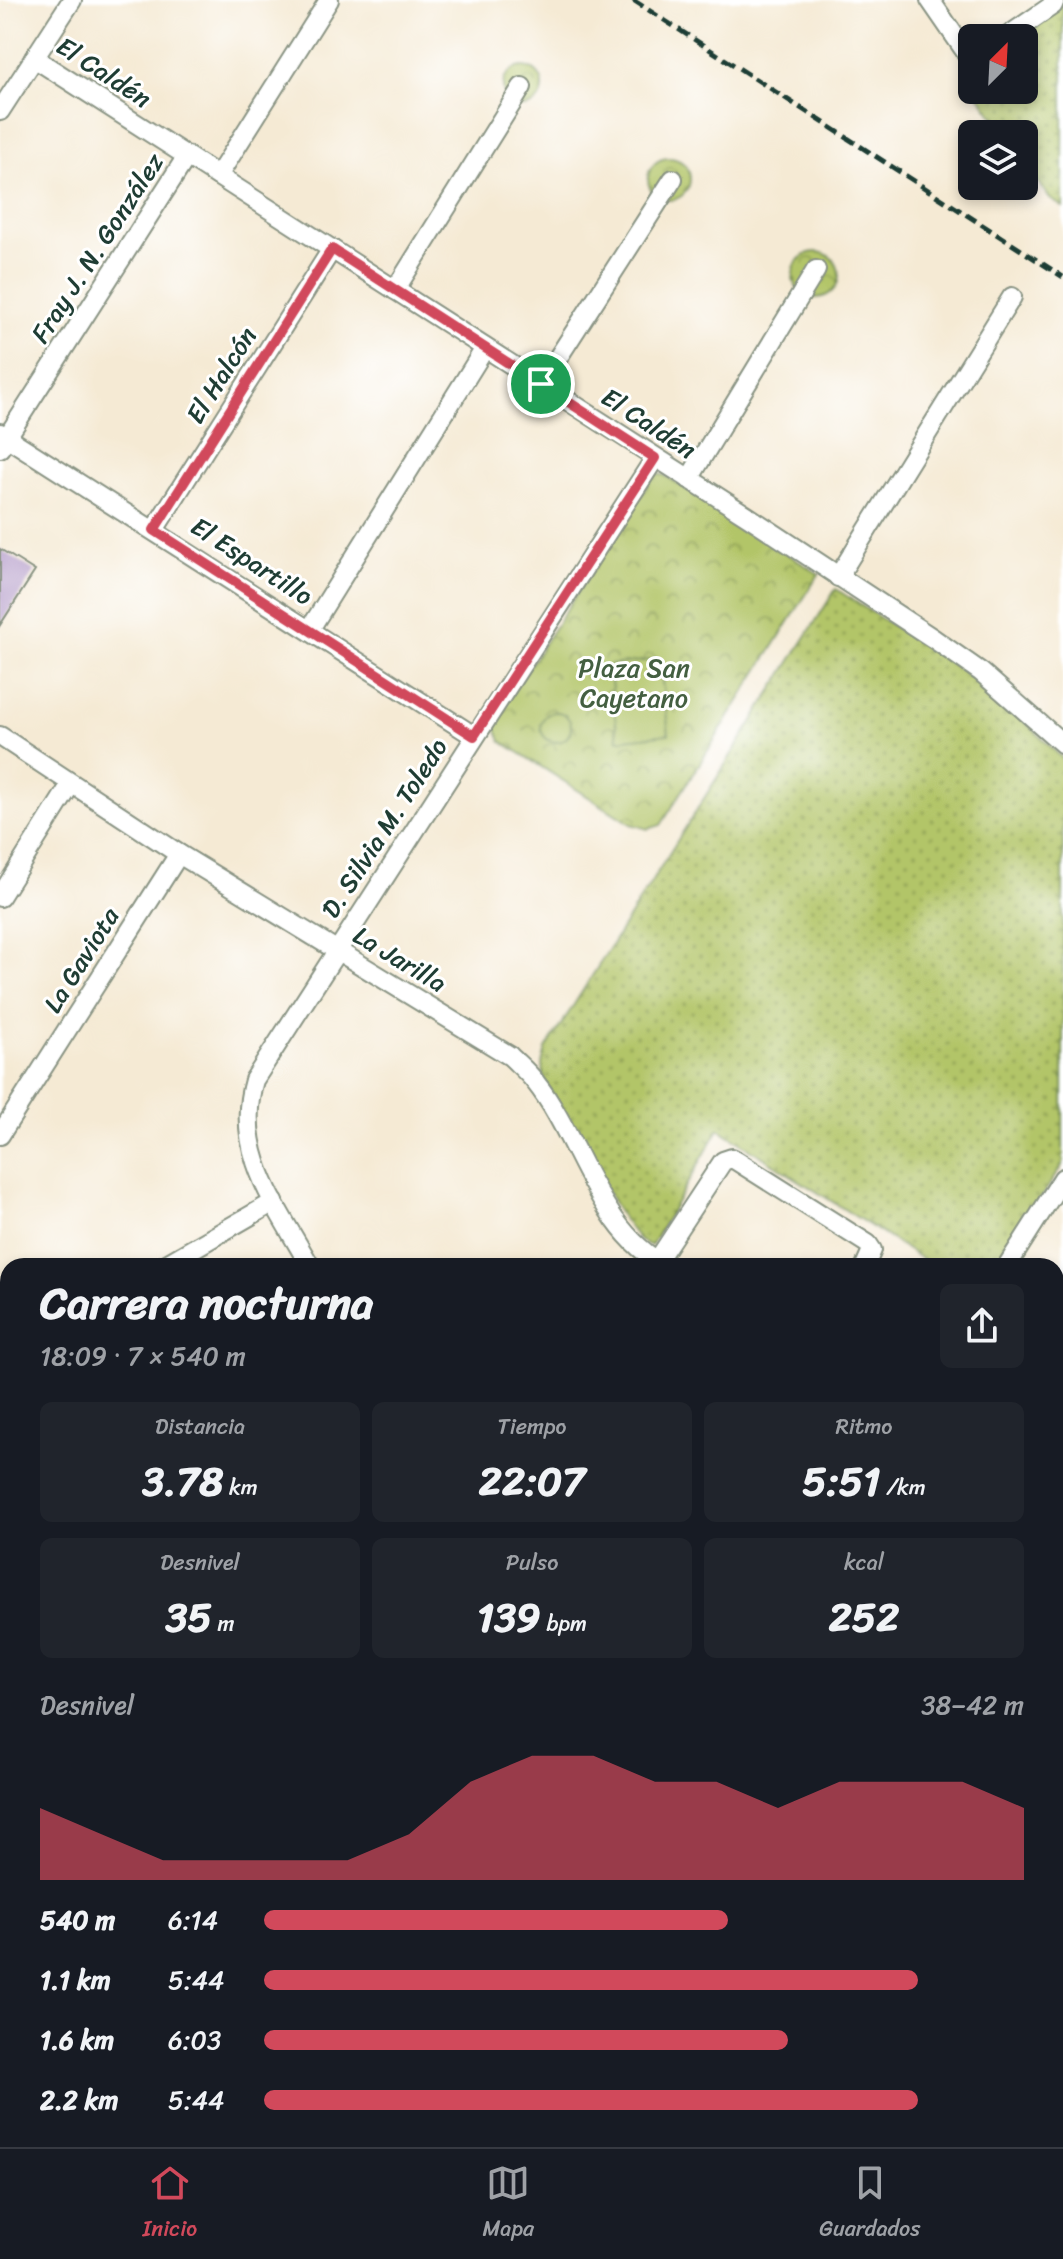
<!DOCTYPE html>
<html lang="es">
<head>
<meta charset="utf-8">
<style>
  body { margin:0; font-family:Sriracha,sans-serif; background:#20242c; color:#f1f3f6; height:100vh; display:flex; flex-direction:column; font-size:30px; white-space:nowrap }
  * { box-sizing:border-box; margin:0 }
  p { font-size:26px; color:#9ea1a6 }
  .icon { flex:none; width:44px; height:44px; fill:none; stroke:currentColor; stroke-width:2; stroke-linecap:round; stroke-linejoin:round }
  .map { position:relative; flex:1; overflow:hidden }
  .panel { position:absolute; left:0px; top:1258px; width:1064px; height:890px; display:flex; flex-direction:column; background:#171b24; border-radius:24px 24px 0 0; box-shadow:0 4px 12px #0003 }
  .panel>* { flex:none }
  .needle { width:52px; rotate:24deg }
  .controls { position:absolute; left:958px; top:24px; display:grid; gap:16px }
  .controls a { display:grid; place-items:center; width:80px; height:80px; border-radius:12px; background:#171b24; box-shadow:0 4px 12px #0003; font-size:40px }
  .pin { position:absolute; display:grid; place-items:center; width:68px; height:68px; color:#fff; margin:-34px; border:4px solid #fff; border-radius:50%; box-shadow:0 2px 8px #0007 }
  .round { display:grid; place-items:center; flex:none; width:84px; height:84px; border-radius:12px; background:#20242c }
  .head { display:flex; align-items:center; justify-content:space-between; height:136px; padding:0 40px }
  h1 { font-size:44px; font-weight:800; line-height:60px }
  .metrics { display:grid; grid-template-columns:repeat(3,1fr); gap:12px; height:136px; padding:8px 40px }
  .metrics div { display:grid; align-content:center; border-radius:12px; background:#20242c; text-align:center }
  .metrics b { font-size:40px; font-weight:800 }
  .metrics small { font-size:22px; font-weight:400 }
  .metrics p { font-size:22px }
  .chart { height:224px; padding:16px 40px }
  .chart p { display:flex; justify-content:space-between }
  .chart svg { width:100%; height:144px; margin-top:8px; fill:#d1495b; opacity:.7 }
  ul { padding:0 40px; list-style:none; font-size:26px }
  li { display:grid; grid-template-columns:128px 96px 1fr; align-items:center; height:60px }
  li i { height:20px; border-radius:10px; background:#d1495b }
  .menu { display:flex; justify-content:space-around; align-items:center; height:112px; border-top:2px solid #363941; background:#171b24; font-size:22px; color:#9ea1a6 }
  .menu a { display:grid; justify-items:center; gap:4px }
  .menu .current { color:#d1495b }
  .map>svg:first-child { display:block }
</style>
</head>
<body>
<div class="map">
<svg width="1063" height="2147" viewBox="0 0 1063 2147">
  <defs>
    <pattern id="grass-dots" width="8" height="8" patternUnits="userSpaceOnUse" patternTransform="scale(2)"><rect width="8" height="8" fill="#b2c568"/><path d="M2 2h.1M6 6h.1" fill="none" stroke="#90a156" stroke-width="1.8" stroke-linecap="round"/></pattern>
    <pattern id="park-crowns" width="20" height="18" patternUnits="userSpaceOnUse" patternTransform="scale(2)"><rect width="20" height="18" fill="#b2c568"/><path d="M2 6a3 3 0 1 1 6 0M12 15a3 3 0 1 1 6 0" fill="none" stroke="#90a156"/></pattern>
  </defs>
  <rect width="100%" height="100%" fill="#fff"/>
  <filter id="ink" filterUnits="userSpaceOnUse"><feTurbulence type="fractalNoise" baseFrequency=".0125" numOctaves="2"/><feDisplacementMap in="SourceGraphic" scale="16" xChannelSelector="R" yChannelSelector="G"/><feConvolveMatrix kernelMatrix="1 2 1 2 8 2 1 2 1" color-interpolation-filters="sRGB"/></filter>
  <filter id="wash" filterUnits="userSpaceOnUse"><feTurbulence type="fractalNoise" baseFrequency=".006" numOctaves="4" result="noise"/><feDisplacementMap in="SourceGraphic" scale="32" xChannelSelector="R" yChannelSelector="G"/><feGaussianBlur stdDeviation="1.8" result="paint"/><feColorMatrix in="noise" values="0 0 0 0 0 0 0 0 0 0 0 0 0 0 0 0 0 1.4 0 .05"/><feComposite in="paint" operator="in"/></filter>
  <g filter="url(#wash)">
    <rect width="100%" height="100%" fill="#f5ead4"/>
    <g fill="url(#grass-dots)" stroke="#68814e" stroke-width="2">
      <polygon points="1063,4 1063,207 1050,199 1024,161 1024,134 1006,134 975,90 1024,90 1024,38 1014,38"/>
      <polygon points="836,589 977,681 1034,730 1063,759 1063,1164 997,1266 933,1266 719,1129 651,1246 640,1241 621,1216 544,1079 542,1064 546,1049"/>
    </g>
    <g fill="url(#park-crowns)" stroke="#68814e" stroke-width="2">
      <circle cx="523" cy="87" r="20"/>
      <circle cx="669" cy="179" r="21"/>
      <circle cx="816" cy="275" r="23"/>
      <polygon points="655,474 664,475 819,574 661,825 648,829 631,824 501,741 496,727 500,711"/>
    </g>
    <g fill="#b2c568" stroke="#68814e" stroke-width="2">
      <polygon points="659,659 669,734 618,740 609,665"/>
      <circle cx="556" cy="727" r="15"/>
      <polygon points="385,2140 550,2140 553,2147 369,2147"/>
    </g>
    <g id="blocks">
      <polygon fill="#b29ac8" points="0,549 35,571 0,625"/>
    </g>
  </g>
  <g filter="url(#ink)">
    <use href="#blocks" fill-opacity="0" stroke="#8a9484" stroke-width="2"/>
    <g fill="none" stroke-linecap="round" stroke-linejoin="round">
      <defs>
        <g id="minor">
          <polyline points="930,0 972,61"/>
          <polyline points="1005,38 1053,5 1055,0"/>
          <polyline points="34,58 749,517 934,639 981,672 1063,744"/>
          <polyline points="0,111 72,0"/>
          <polyline points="218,176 329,0"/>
          <polyline points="395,290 522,87"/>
          <polyline points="541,384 673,179"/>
          <polyline points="0,433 474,736"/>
          <polyline points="0,448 187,156"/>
          <polyline points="689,479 816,270"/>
          <polyline points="154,530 332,249"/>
          <polyline points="838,577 1012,297"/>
          <polyline points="310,629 485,348"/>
          <path d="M 0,736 L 179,854 L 510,1056 C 519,1065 529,1073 536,1083 C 580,1138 599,1234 667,1266"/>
          <polyline points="0,897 71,784"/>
          <polyline points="0,1135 179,854"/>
          <polyline points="657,1261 723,1161 732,1158 868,1244 872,1250 865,1266"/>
          <polyline points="163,1266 274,1202"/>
          <path d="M 310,1266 C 277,1206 233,1152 254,1080 L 655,458"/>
          <polyline points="1007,1266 1063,1178"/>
          <polyline points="0,1359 8,1355"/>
          <polyline points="0,1622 8,1619"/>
          <polyline points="0,1848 8,1844"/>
          <polyline points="1056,2072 1063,2069"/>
          <polyline points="0,2074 8,2070"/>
          <polyline points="0,2121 8,2139"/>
          <polyline points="733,2140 736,2147"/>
          <polyline points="1008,2140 1011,2147"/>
          <polyline points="885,2147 901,2140"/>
        </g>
        <g id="tertiary">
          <polyline points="0,1410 8,1427"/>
          <polyline points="1056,1614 1063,1611"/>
          <polyline points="1056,1830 1063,1826"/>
          <polyline points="339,2140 342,2147"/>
        </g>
      </defs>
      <use href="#minor" stroke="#8a9484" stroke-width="22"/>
      <use href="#tertiary" stroke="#8a9484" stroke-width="26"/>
      <use href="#minor" stroke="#fff" stroke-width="18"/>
      <use href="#tertiary" stroke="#fff" stroke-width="22"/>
      <polyline stroke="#1f3d34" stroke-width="5" stroke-dasharray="12 6" stroke-linecap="butt" points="633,0 1063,277"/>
    </g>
  </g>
  <g fill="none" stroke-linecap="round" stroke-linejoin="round" filter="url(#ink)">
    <defs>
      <polygon id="route" points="332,249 655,458 474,736 154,530"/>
    </defs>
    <use href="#route" stroke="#fff" stroke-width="16"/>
    <use href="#route" stroke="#d1495b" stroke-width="10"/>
  </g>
  <g text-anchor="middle" stroke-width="6" stroke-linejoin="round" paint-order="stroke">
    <g font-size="26" fill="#1f3d34" stroke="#fff">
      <text transform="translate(104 72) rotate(33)" y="9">El Caldén</text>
      <text transform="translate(97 248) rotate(-57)" y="9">Fray J. N. González</text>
      <text transform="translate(221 375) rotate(-58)" y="9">El Halcón</text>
      <text transform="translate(649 423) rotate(33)" y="9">El Caldén</text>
      <text transform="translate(252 561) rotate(33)" y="9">El Espartillo</text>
      <text transform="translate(384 828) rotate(-57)" y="9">D. Silvia M. Toledo</text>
      <text transform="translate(400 959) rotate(31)" y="9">La Jarilla</text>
      <text transform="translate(81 960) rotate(-58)" y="9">La Gaviota</text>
    </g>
    <g font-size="26" fill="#445f41" stroke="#fff">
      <text x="634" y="677">Plaza San<tspan x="634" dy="30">Cayetano</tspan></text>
    </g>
  </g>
</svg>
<div class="controls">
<a><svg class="needle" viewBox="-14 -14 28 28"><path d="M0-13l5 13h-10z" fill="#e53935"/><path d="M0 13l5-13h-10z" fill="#9ea1a6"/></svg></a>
<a><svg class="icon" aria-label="layers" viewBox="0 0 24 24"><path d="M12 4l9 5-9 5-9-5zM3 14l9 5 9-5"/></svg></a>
</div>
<div class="pin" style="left:541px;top:384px;background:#1e9e55"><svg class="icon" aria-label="arrive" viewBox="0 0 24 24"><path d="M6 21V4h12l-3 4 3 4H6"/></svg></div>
<section class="panel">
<div class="head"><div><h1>Carrera nocturna</h1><p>18:09 · 7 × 540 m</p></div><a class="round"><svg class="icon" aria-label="share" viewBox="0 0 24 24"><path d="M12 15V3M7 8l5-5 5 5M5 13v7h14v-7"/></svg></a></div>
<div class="metrics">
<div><p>Distancia</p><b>3.78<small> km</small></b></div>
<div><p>Tiempo</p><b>22:07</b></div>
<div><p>Ritmo</p><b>5:51<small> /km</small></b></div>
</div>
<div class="metrics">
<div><p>Desnivel</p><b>35<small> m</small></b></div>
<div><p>Pulso</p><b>139<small> bpm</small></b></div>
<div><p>kcal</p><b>252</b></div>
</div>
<div class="chart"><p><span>Desnivel</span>38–42 m</p>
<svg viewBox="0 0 160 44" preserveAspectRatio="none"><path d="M0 44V22L10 30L20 38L30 38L40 38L50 38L60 30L70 14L80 6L90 6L100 14L110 14L120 22L130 14L140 14L150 14L160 22V44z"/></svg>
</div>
<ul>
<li><b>540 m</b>6:14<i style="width:61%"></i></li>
<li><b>1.1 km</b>5:44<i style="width:86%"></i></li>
<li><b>1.6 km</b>6:03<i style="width:69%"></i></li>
<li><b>2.2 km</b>5:44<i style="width:86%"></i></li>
</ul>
</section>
</div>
<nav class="menu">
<a class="current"><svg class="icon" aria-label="home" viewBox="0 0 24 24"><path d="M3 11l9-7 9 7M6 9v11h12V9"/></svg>Inicio</a>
<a><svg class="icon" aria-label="map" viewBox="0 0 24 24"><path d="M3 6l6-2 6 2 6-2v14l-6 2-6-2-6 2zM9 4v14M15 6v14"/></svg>Mapa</a>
<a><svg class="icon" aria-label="saved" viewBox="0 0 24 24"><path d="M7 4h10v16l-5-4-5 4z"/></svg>Guardados</a>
</nav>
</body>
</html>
